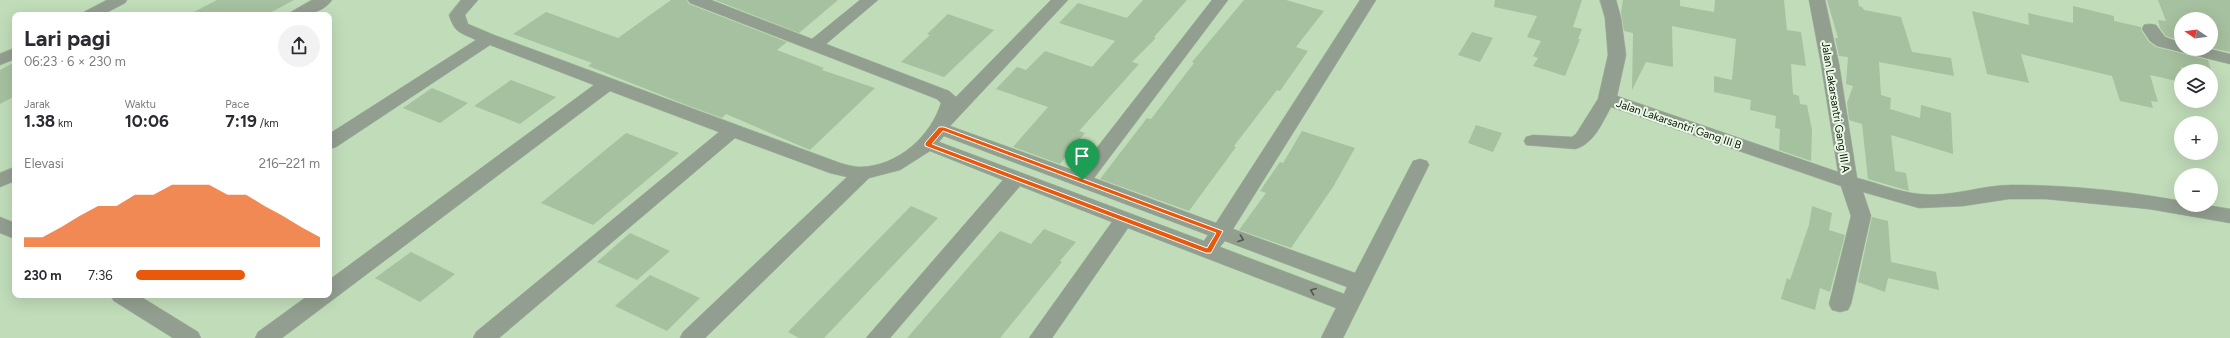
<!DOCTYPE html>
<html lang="id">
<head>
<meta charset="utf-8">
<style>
  body { margin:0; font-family:Figtree,sans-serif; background:#f2f2f3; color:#2b2b33; height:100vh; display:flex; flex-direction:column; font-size:15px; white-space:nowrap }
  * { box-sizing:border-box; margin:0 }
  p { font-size:13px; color:#7c7c81 }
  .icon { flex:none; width:22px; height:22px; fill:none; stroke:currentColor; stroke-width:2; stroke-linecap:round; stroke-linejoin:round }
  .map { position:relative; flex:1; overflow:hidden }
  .details { position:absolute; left:12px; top:12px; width:320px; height:286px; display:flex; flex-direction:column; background:#fff; border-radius:8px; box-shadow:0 4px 16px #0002 }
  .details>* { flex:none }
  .needle { width:26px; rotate:283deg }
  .fabs { position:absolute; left:2174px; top:12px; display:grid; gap:8px }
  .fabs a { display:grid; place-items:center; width:44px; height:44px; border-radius:50%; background:#fff; box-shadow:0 4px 16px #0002; font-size:20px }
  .pin { position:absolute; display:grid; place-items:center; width:34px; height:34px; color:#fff; margin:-41px -17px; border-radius:50% 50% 50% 0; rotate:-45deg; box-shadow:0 0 4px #0007 }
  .pin .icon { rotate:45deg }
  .round { display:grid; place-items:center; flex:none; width:42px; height:42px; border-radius:21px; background:#f2f2f3 }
  .head { display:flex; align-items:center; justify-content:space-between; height:68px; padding:0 12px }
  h1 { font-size:22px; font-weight:700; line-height:30px }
  .metrics { display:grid; grid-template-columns:repeat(3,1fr); gap:6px; height:68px; padding:4px 12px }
  .metrics div { display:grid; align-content:center }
  .metrics b { font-size:17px; font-weight:700 }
  .metrics small { font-size:11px; font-weight:400 }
  .metrics p { font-size:11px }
  .chart { height:112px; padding:8px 12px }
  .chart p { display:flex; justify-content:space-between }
  .chart svg { width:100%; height:72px; margin-top:4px; fill:#ea580c; opacity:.7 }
  ul { padding:0 12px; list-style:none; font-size:13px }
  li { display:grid; grid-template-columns:64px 48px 1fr; align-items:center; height:30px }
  li i { height:10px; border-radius:5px; background:#ea580c }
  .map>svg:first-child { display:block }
</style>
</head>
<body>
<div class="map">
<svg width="2230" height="338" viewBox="0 0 2230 338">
  <rect width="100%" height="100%" fill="#c0dcb9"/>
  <g fill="#a6c19f">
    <polygon points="217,0 294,0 266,15 188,15"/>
    <polygon points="671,0 687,0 689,4 787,42 777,50 824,68 822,70 875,88 810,150 726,114 722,118 684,104 588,66 592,63 513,34 546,12 618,38"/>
    <polygon points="715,0 838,0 799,33"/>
    <polygon points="1143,0 1187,0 1154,37 1156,38 1132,62 1139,64 1079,131 1085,133 1060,164 1013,147 1048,107 996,89 1017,67 1026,70 1045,51 1092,67 1115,41 1059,23 1078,3 1127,18"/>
    <polygon points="1244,0 1286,0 1324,11 1296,47 1308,51 1280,91 1277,90 1234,146 1236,147 1189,211 1100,179 1147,118 1151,119 1194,63 1192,62"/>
    <polygon points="1495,0 1582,0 1573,27 1582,29 1578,39 1580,39 1565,76 1533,66 1538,58 1533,56 1541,41 1527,37 1537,16 1494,7"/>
    <polygon points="1623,0 1680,0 1680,6 1714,12 1715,0 1784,0 1787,30 1801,32 1806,66 1791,64 1793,94 1799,96 1800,104 1807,105 1812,130 1811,161 1779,150 1780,129 1775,128 1776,116 1750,110 1751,100 1714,92 1714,76 1732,80 1736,39 1672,26 1673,67 1646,62 1632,90 1633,33 1624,31 1621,12"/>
    <polygon points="1827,0 1858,0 1859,6 1862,7 1864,10 1901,17 1912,52 1951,58 1954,76 1879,62 1881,95 1891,98 1890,109 1920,118 1921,105 1951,113 1953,154 1891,135 1895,171 1906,173 1909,191 1868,179 1862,124 1849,120 1847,103 1853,86 1846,84 1848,57 1839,56 1835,38 1838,38"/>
    <polygon points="2158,0 2230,0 2230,52 2211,48 2211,19 2181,19 2181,41 2166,36 2160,28 2158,20 2166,21"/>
    <polygon points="2073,6 2114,16 2114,21 2141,27 2141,30 2149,42 2156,47 2208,60 2212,74 2211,71 2197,71 2181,67 2181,82 2150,75 2158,102 2151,101 2153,108 2120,101 2112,76 2021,54 2029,83 1987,74 1972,11 2029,25 2028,13 2073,23"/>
    <polygon points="948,14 994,30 944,77 901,62 930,35 927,34"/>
    <polygon points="1472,32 1493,38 1480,62 1458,55"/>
    <polygon points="15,62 15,96 0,104 0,70"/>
    <polygon points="511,80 556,97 520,124 474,106"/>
    <polygon points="432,88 468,103 440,123 403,108"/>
    <polygon points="1476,125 1502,133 1493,152 1468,143"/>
    <polygon points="1302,131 1355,148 1333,187 1291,248 1239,230 1266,193 1260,191 1280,162 1283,163"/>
    <polygon points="626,133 679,153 593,225 541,203"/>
    <polygon points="911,206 938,218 824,338 799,338 788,332"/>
    <polygon points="1812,206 1832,213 1829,230 1845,235 1830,292 1820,288 1815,310 1781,299 1787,278 1790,280 1809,225"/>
    <polygon points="1872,217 1888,221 1891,262 1936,272 1939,290 1888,278 1885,292 1858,282"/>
    <polygon points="1044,229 1076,242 1060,261 1062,262 1000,338 907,338 1000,231 1031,244"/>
    <polygon points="630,233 670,251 637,280 597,262"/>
    <polygon points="411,252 455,274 420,302 375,278"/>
    <polygon points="650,275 700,298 667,331 615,306"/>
  </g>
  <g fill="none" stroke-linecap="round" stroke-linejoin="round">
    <defs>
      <g id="minor">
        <polygon points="107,0 127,0 125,3 102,15 82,15 84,12"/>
        <path d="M 312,0 L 332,0 C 322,14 304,15 289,15 L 291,12 Z"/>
        <path d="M 461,0 L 478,0 L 465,15 L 468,24 L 494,35 L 840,163 C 847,165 854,167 861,167 C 898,166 931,136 941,103 L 937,99 L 690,3 L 688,0 L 711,0 L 812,39 L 860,0 L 878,0 L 826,44 L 949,91 L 956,97 L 1051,0 L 1068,0 L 950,126 L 1078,172 L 1212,0 L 1228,0 L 1094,178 L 1216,223 L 1360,0 L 1376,0 L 1233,229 L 1355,273 L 1413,161 L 1420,159 L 1427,161 L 1429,165 L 1343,338 L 1321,338 L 1336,308 L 1128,228 L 1052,338 L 1029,338 L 1112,222 L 1020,186 L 890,338 L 866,338 L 1003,180 L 930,151 L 900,170 L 869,178 L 705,338 L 680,338 L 683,332 L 847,177 L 830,173 L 735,138 L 499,338 L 473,338 L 476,332 L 719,132 L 610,91 L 282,338 L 255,338 L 258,332 L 309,295 L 329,295 L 329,280 L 594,85 L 490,45 L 336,147 L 329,149 L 329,134 L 476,40 C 459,32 455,33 449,15 ZM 944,136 L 1208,235 L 1204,241 L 939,142 ZM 1225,241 L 1347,287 L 1344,294 L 1220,247 Z"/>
        <path d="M 1600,0 L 1616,0 L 1621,18 L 1626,55 L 1617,96 L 1838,172 L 1821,64 L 1809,0 L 1825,0 L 1839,64 L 1857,178 C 1877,183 1899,192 1919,194 C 1950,198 1981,185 2012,185 C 2069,185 2126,191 2181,201 L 2181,205 L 2206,205 L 2230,209 L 2230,223 L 2149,209 L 2046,199 L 2009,199 L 1963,206 L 1919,208 L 1863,192 L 1871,216 L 1851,304 L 1848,310 L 1840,312 L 1832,310 L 1829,304 L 1851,216 L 1841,186 L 1611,107 C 1602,123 1594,144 1575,149 L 1526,145 L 1524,141 L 1526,137 L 1533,135 L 1572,137 L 1576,134 L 1598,99 L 1608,55 L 1605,18 Z"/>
        <polygon points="2150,24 2156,25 2165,37 2181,43 2181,49 2209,49 2230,54 2230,64 2157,46 2150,41 2142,29 2144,25"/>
        <polygon points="15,48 15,59 0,65 0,54"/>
        <polygon points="15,167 15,181 0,187 0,173"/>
        <polygon points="0,217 15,223 15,239 0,233"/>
        <polygon points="110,295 138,295 198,332 201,338 173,338 114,301"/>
      </g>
    </defs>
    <use href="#minor" stroke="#9fb899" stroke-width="1"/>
    <use href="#minor" fill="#929e8f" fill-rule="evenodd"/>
  </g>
  <defs><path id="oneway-chevron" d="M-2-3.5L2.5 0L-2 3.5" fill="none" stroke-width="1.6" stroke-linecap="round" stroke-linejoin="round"/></defs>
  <g stroke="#4e584b">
    <use href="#oneway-chevron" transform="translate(1241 239) rotate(20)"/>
    <use href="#oneway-chevron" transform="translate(1313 291) rotate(-159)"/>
  </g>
  <path fill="#ea580c" stroke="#fff" fill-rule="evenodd" d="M 939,127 L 944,127 L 1223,231 L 1211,253 L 1206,253 L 925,146 L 925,143 ZM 943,131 L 1216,233 L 1207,248 L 932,144 Z"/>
  <g text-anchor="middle" stroke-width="4" stroke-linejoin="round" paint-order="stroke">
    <g font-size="11" fill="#091207" stroke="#eaf8e6">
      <text transform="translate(1836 107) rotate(81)" y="4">Jalan Lakarsantri Gang III A</text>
      <text transform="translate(1679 124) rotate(19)" y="4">Jalan Lakarsantri Gang III B</text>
    </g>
  </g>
</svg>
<div class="fabs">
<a><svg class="needle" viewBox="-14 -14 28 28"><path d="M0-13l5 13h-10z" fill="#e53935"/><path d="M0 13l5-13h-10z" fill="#7c7c81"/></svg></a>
<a><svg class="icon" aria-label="layers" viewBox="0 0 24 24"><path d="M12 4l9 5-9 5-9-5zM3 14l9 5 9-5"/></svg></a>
<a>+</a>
<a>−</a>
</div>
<div class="pin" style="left:1082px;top:180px;background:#1e9e55"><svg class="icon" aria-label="arrive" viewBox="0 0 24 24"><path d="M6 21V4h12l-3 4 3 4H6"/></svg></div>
<section class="details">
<div class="head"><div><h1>Lari pagi</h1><p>06:23 · 6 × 230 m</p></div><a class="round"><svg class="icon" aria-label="share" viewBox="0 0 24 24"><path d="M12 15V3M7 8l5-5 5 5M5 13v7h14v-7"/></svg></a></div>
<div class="metrics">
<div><p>Jarak</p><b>1.38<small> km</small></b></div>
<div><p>Waktu</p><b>10:06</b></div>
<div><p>Pace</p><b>7:19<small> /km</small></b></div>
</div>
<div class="chart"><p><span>Elevasi</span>216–221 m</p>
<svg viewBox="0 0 160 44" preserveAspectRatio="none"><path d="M0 44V38L10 38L20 32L30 25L40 19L50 19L60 12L70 12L80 6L90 6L100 6L110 12L120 12L130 19L140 25L150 32L160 38V44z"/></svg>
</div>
<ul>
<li><b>230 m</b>7:36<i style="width:59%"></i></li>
</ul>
</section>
</div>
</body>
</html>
